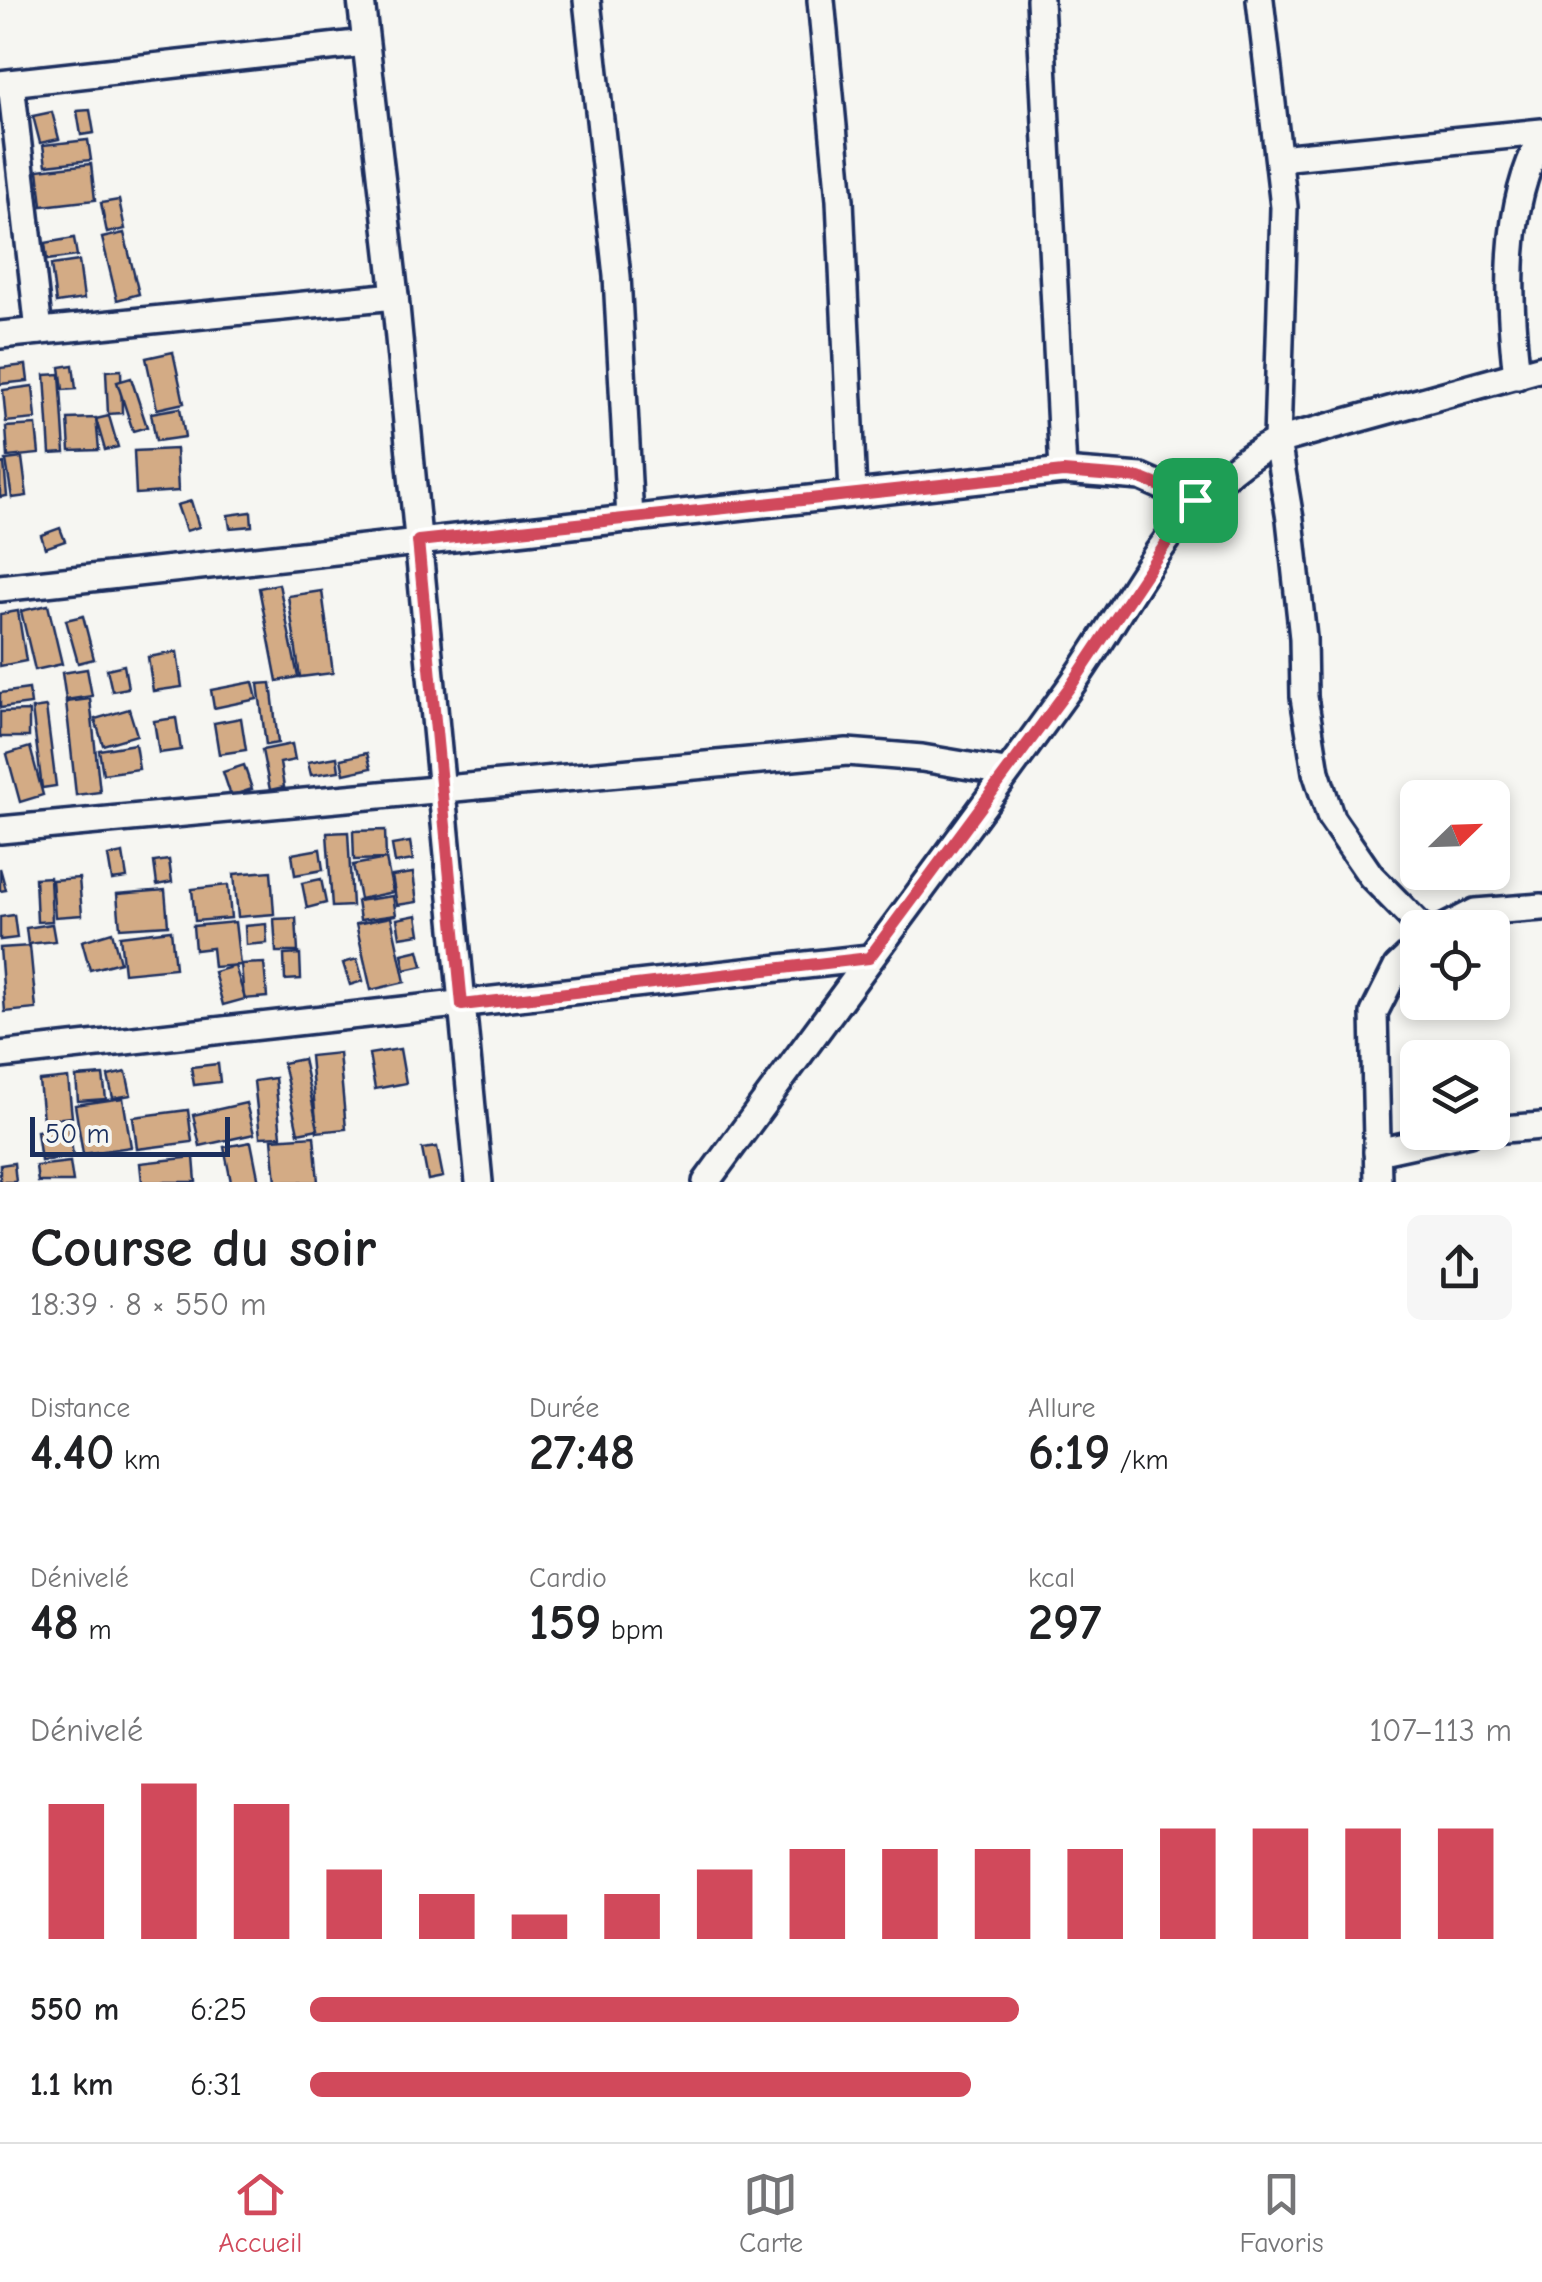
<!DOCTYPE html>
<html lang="fr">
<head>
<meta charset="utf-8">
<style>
  body { margin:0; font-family:"Comic Neue",sans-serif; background:#f6f6f6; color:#202124; height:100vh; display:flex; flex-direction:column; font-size:38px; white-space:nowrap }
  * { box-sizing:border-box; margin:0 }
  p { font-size:32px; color:#757577 }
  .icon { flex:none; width:55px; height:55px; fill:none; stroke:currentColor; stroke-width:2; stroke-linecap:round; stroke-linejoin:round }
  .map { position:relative; height:1182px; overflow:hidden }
  .details { display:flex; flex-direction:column; background:#fff; flex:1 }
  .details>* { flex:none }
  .needle { width:65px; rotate:67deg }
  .tools { position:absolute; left:1400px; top:780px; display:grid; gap:20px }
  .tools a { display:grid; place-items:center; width:110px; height:110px; border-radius:15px; background:#fff; box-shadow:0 5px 15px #0003; font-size:50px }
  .scale { position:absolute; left:30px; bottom:25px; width:200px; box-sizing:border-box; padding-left:10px; border:5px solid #1b2f5e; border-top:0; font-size:28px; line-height:35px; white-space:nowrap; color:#1b2f5e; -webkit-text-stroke:8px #f6f6f2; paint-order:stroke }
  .pin { position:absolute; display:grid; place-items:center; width:85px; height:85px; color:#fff; margin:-42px; border-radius:20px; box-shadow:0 5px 15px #0006 }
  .round { display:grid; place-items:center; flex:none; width:105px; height:105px; border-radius:15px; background:#f6f6f6 }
  .overview { display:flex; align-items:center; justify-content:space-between; height:170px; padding:0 30px }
  h1 { font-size:55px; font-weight:700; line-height:75px }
  .stats { display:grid; grid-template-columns:repeat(3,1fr); gap:15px; height:170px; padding:10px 30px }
  .stats div { display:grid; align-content:center }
  .stats b { font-size:50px; font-weight:700 }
  .stats small { font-size:28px; font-weight:400 }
  .stats p { font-size:28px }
  .chart { height:280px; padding:20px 30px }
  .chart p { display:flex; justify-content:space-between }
  .chart svg { width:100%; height:180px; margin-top:10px; stroke:#d1495b; stroke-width:6 }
  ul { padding:0 30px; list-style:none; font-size:32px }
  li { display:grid; grid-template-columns:160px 120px 1fr; align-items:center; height:75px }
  li i { height:25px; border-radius:12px; background:#d1495b }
  .tab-bar { display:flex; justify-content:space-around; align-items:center; height:140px; border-top:2px solid #e0e0e0; background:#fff; font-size:28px; color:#757577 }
  .tab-bar a { display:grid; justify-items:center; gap:5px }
  .tab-bar .current { color:#d1495b }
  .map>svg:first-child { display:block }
</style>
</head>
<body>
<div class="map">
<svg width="1542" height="1182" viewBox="0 0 1542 1182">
  <rect width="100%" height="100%" fill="#f6f6f2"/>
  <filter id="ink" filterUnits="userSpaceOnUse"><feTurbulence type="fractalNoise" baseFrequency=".01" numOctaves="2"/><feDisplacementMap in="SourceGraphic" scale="20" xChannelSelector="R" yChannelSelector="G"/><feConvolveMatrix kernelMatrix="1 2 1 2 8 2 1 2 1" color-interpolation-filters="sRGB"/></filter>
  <g filter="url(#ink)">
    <g fill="#d3ab85" stroke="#1b2f5e" stroke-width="2.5">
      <polygon points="90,110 94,133 81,135 77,111"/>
      <polygon points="52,112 59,139 40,143 33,116"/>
      <polygon points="88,140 91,160 46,165 43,145"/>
      <polygon points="91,164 95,200 42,206 38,170"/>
      <polygon points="119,200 125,229 107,233 101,203"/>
      <polygon points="124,233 139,294 117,300 102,238"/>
      <polygon points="74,238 77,256 47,260 45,243"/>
      <polygon points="79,261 84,299 56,303 51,265"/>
      <polygon points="173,352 184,403 157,409 146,358"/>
      <polygon points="26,365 28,381 0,384 0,368"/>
      <polygon points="73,365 76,389 63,390 60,367"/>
      <polygon points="121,370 122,413 108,414 106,371"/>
      <polygon points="60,374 65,453 50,454 45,375"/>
      <polygon points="131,378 147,427 133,431 117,382"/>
      <polygon points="33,386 36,419 6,422 3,390"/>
      <polygon points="180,408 185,437 156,441 151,413"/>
      <polygon points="109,416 118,447 105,450 96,419"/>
      <polygon points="96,418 99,450 70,451 68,419"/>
      <polygon points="36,425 39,454 8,457 6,427"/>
      <polygon points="176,449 178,491 136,494 134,451"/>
      <polygon points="22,458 27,496 12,498 6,460"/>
      <polygon points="4,463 7,496 0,497 0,464"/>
      <polygon points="191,501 199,527 186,531 177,505"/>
      <polygon points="251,512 252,526 230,528 228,515"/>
      <polygon points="60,528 65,541 45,548 41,535"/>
      <polygon points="279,584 298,677 277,681 259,588"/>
      <polygon points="322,591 333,673 300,677 288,596"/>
      <polygon points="48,605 62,664 35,670 21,611"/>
      <polygon points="18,611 26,661 0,666 0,614"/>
      <polygon points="83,616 94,659 78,663 66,620"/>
      <polygon points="177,652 182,687 153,691 148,657"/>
      <polygon points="124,665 128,688 112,691 107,669"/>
      <polygon points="87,669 92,696 66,700 62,673"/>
      <polygon points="253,682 257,699 214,708 211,690"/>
      <polygon points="271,683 278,743 266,745 258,684"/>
      <polygon points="29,689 31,704 0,708 0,693"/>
      <polygon points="90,699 100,792 76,795 66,702"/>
      <polygon points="46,707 56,786 42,788 32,709"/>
      <polygon points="129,709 137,735 103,745 95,719"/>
      <polygon points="29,711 29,737 0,737 0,712"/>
      <polygon points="176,718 181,750 159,753 154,721"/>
      <polygon points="241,718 246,750 219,754 214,723"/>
      <polygon points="135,744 139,769 103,774 99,750"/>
      <polygon points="292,744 295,760 280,763 284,787 270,790 262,750"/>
      <polygon points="30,747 43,795 20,802 7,754"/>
      <polygon points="367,753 371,768 344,774 341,759"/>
      <polygon points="337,757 339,771 311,775 308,762"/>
      <polygon points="244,765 252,789 231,796 223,772"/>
      <polygon points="385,830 386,859 354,860 353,831"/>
      <polygon points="348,832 352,906 332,907 327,833"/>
      <polygon points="410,842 413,860 395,863 392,845"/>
      <polygon points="320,849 323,870 295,875 292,854"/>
      <polygon points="123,853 127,878 112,880 108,856"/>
      <polygon points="386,859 393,892 360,899 353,865"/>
      <polygon points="169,860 172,882 157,885 154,862"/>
      <polygon points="0,868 6,890 0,891"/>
      <polygon points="271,871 274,914 238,917 234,874"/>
      <polygon points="413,873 417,902 397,905 392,876"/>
      <polygon points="50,877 52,921 37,922 35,878"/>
      <polygon points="79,878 82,915 55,917 52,880"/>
      <polygon points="321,879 326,903 307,908 302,883"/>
      <polygon points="228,885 231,918 195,921 192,889"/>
      <polygon points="165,890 168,925 120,928 117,894"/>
      <polygon points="393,896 396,915 360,920 357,901"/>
      <polygon points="14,915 17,938 0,940 0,917"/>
      <polygon points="417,915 420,934 400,937 397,919"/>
      <polygon points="391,917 405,982 371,990 356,924"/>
      <polygon points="296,918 298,952 276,952 274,919"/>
      <polygon points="235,922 240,965 214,967 212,948 195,950 193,926"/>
      <polygon points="52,924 55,941 28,944 26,928"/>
      <polygon points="266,924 267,943 246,945 245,926"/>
      <polygon points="171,930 175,968 124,973 120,936"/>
      <polygon points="112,932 120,962 90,970 82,941"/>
      <polygon points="30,946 36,1009 5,1012 0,948"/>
      <polygon points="419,950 423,966 405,970 402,954"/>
      <polygon points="300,954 301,979 285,980 284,955"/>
      <polygon points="357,959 363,981 350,985 343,963"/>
      <polygon points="264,963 267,997 244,999 241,964"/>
      <polygon points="235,966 245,999 223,1005 214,972"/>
      <polygon points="400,1049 406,1083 375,1089 369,1054"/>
      <polygon points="339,1053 346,1129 317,1132 310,1056"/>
      <polygon points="303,1059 318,1129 298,1133 283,1063"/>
      <polygon points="218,1064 220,1082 194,1085 191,1067"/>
      <polygon points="126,1072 131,1095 113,1098 108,1076"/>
      <polygon points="103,1075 106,1099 78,1101 76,1077"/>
      <polygon points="68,1078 72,1117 43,1120 39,1081"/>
      <polygon points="275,1078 281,1136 260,1137 254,1081"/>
      <polygon points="123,1098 131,1147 83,1154 75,1105"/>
      <polygon points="246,1103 254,1134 200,1146 193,1115"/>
      <polygon points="188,1110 192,1142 137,1149 133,1117"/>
      <polygon points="69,1126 73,1156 41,1161 37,1131"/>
      <polygon points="314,1136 318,1182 276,1182 272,1139"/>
      <polygon points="251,1142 259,1182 231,1182 224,1147"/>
      <polygon points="437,1147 443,1177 428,1180 422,1149"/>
      <polygon points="194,1157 196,1182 142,1182 140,1163"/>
      <polygon points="70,1162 73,1182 38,1182 36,1166"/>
      <polygon points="14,1163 16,1182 0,1182 0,1165"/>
    </g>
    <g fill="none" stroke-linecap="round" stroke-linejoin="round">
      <defs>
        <g id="minor">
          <polyline points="361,0 395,296 479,1182"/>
          <polyline points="587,0 617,276 630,519"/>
          <polyline points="821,0 840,200 853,493"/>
          <polyline points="1040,0 1063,471"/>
          <polyline points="1260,0 1284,207 1277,441 1290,519 1303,638 1304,697 1316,772 1331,818 1371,876 1422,928"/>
          <polyline points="11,83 39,331"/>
          <polyline points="0,84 365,43"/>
          <polyline points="1279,158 1542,132"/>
          <polyline points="0,335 395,296"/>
          <path d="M 1517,376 C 1508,298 1503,208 1542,137"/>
          <polyline points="0,588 1063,471 1141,477 1195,501"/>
          <polyline points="0,830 847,752 922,758 1005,772"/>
          <polyline points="1444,928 1475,912 1542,907"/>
          <polyline points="0,1055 869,958"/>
          <polyline points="1492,1130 1542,1126"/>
          <polyline points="1377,1152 1469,1132"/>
          <path d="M 706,1182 C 827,1016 950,853 1070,687 C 1134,598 1176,492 1277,441 L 1542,368"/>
          <polyline points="1378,1182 1374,1013 1397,967 1418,947"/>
        </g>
      </defs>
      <use href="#minor" stroke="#1b2f5e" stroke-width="32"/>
      <use href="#minor" stroke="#f6f6f2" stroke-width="25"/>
    </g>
  </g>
  <g fill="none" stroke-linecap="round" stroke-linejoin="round" filter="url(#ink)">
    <defs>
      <polygon id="route" points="1063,472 1140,478 1195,500 1072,684 869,958 462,1005 418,541"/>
    </defs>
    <use href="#route" stroke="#fff" stroke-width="20"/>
    <use href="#route" stroke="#d1495b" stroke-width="12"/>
  </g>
</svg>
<div class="tools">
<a><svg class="needle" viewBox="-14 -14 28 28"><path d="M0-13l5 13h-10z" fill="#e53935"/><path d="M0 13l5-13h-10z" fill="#757577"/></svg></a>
<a><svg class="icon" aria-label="locate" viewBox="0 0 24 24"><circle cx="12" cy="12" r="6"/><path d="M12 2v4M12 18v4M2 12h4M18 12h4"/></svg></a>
<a><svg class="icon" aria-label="layers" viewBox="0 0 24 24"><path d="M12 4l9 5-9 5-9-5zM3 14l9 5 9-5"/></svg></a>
</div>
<div class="scale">50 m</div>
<div class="pin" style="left:1195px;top:500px;background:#1e9e55"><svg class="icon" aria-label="arrive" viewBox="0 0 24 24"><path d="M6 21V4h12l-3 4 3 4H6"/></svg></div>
</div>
<section class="details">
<div class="overview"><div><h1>Course du soir</h1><p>18:39 · 8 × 550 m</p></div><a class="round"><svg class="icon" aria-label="share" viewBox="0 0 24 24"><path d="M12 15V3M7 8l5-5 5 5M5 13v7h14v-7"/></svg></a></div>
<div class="stats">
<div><p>Distance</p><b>4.40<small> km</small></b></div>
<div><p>Durée</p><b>27:48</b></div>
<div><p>Allure</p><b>6:19<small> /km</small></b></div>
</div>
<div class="stats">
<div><p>Dénivelé</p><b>48<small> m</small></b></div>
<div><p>Cardio</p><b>159<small> bpm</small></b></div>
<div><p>kcal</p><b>297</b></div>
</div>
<div class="chart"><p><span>Dénivelé</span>107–113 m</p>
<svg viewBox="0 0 160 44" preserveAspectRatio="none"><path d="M5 44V11M15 44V6M25 44V11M35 44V27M45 44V33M55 44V38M65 44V33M75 44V27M85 44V22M95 44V22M105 44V22M115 44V22M125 44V17M135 44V17M145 44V17M155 44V17"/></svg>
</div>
<ul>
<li><b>550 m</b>6:25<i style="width:59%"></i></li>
<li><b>1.1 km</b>6:31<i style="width:55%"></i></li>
</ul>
</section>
<nav class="tab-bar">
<a class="current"><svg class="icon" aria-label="home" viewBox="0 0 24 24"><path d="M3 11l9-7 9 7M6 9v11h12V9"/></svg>Accueil</a>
<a><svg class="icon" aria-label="map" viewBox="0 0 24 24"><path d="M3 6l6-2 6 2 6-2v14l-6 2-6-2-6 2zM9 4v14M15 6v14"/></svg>Carte</a>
<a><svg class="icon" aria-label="saved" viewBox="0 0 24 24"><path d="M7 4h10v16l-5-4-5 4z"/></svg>Favoris</a>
</nav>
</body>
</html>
